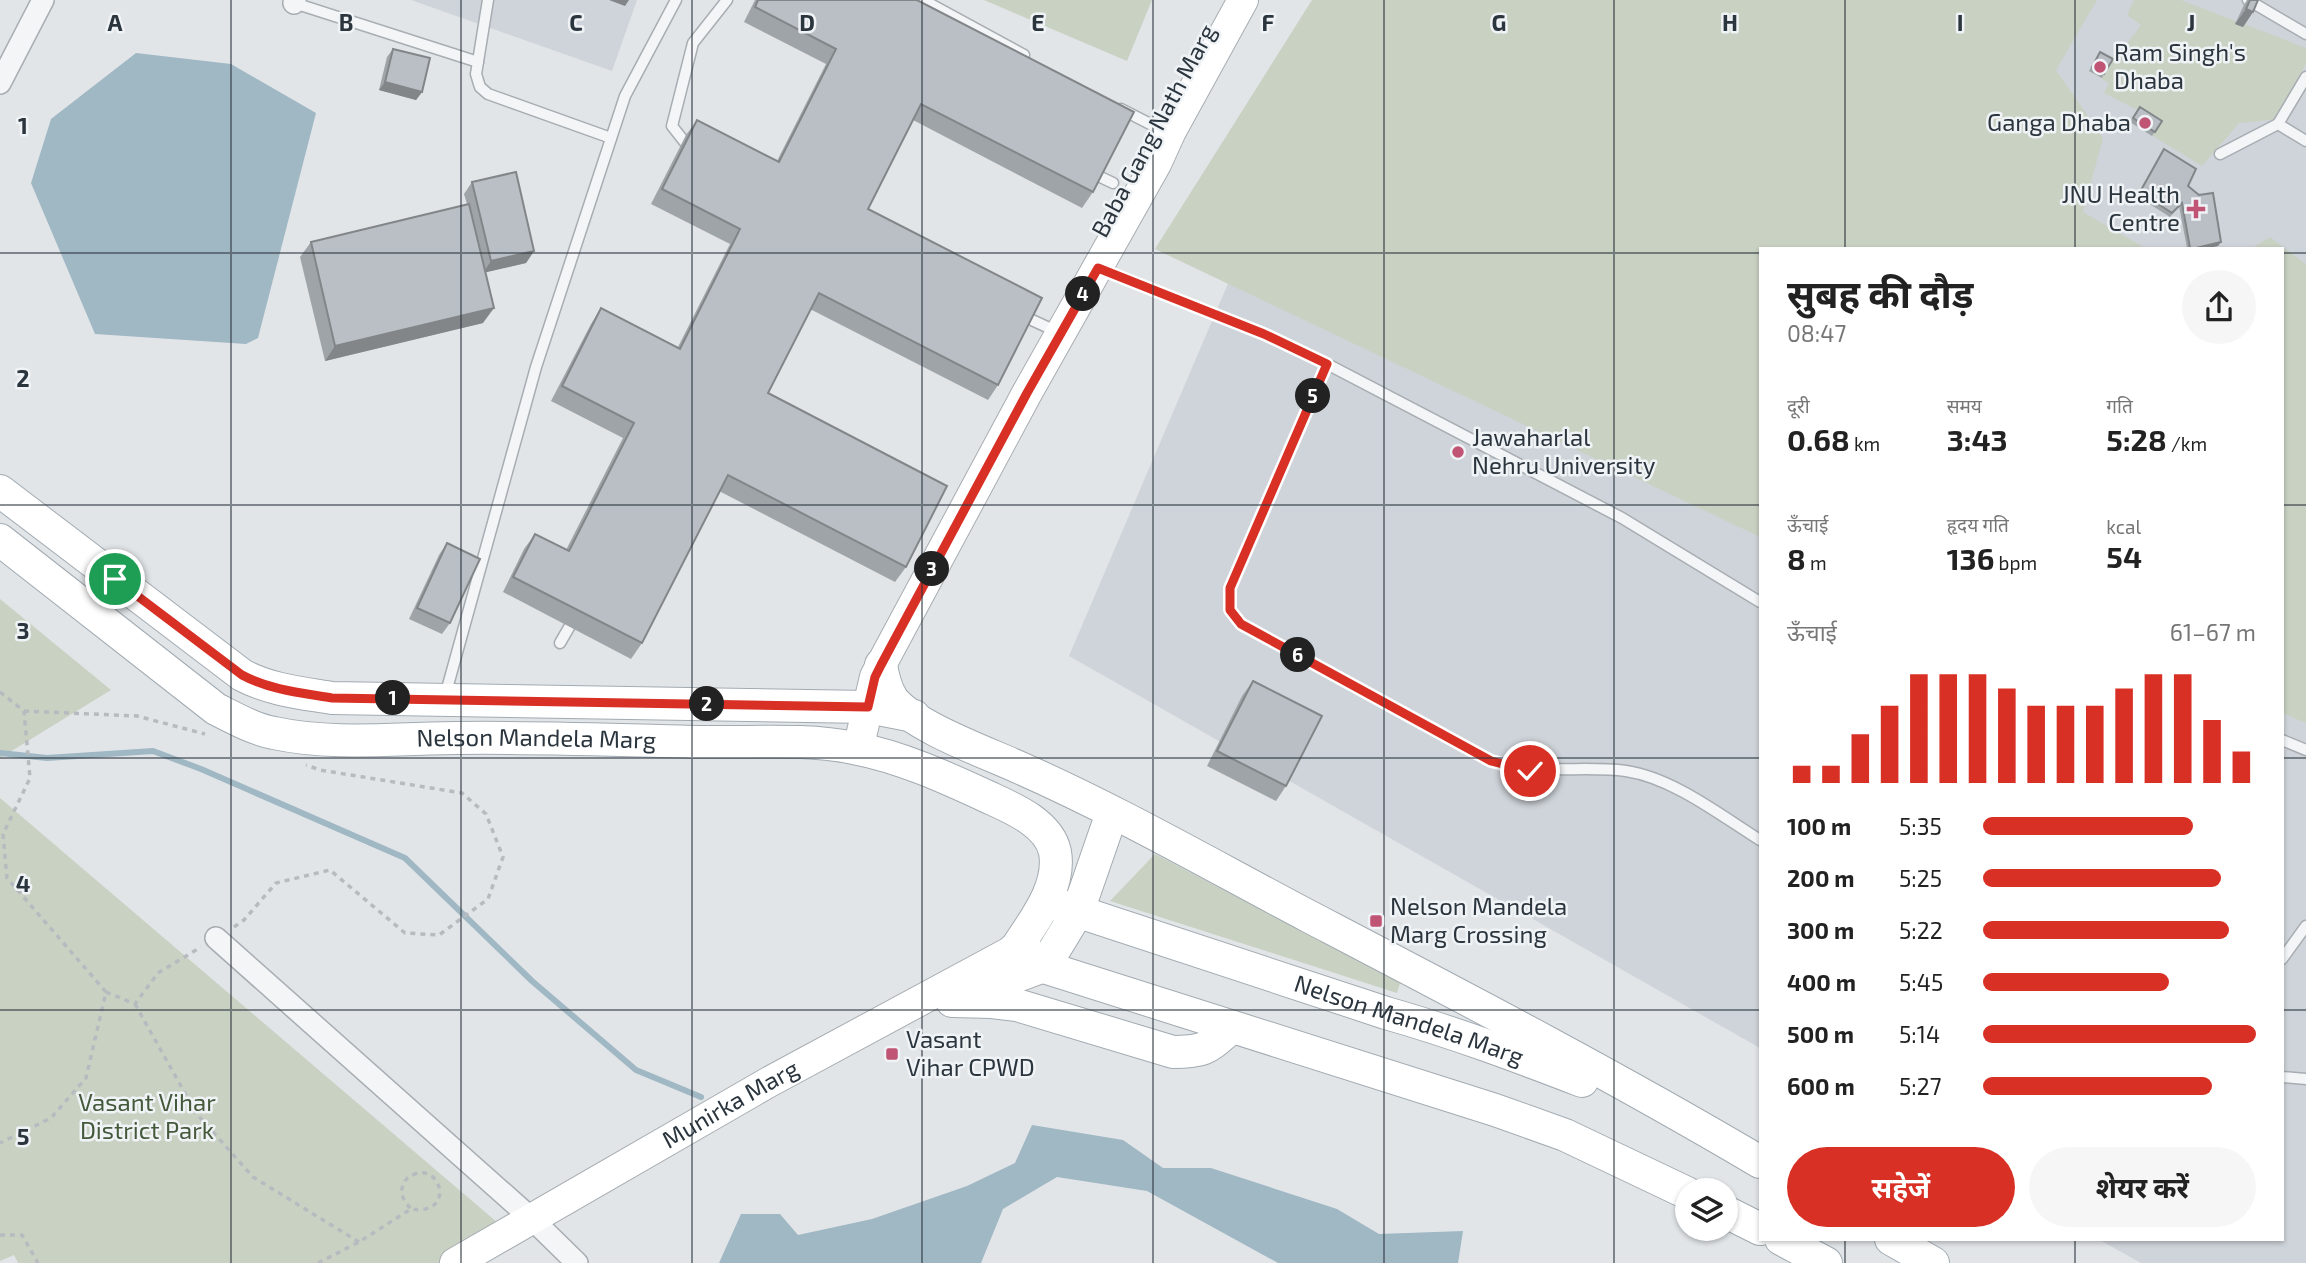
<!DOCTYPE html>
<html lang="hi">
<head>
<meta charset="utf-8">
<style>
  body { margin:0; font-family:"Exo 2","Noto Sans Devanagari",sans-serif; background:#f6f6f6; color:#222; height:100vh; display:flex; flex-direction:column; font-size:26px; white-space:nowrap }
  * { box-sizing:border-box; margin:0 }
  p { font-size:23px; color:#767676 }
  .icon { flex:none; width:38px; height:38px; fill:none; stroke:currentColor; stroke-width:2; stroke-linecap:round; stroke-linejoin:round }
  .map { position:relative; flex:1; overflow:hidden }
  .panel { position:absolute; left:1759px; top:247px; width:525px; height:994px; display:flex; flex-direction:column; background:#fff; border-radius:0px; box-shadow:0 2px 5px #0004 }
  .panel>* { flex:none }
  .tools { position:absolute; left:1675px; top:1178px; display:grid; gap:14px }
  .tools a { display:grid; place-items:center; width:63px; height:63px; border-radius:50%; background:#fff; box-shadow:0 2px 5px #0004; font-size:35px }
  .pin { position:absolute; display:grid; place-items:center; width:60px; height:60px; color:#fff; margin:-30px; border:4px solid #fff; border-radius:50%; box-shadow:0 2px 7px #0007 }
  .km { position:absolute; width:35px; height:35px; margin:-18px; border-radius:50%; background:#222; color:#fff; font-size:19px; line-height:35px; text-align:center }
  .round { display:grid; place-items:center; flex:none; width:74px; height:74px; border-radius:37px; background:#f6f6f6 }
  .summary { display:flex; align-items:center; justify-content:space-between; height:119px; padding:0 28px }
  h1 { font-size:38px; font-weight:700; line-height:52px }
  .stats { display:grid; grid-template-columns:repeat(3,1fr); gap:10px; height:119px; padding:7px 28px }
  .stats div { display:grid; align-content:center }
  .stats b { font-size:30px; font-weight:700 }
  .stats small { font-size:19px; font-weight:400 }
  .stats p { font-size:19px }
  .chart { height:196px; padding:14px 28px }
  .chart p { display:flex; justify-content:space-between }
  .chart svg { width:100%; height:126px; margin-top:7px; stroke:#d93025; stroke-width:6 }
  .button { display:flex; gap:14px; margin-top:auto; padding:14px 28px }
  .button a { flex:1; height:80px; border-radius:42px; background:#d93025; color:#fff; font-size:28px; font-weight:700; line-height:80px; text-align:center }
  .button a+a { background:#f6f6f6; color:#222 }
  ul { padding:0 28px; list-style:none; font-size:23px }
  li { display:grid; grid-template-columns:112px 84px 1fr; align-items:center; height:52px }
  li i { height:18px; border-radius:9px; background:#d93025 }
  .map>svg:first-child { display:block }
</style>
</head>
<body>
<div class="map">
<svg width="2306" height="1263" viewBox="0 0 2306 1263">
  <rect width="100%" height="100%" fill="#e1e5e8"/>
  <g fill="#cfd4da">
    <polygon points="411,0 637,0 612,71"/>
    <polygon points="1349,0 2306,0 2306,1263 2141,1263 2098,1239 2282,1239 2282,248 1760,248 1760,1048 1069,656"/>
  </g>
  <g fill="#c9d1c3">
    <polygon points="984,0 1152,0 1127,61"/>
    <polygon points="1312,0 2097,0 2056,70 2103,138 2083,212 2145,248 1760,248 1760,537 1155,249"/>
    <polygon points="2134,0 2181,0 2306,48 2306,63 2280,119 2239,123 2202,166 2130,122 2137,110 2104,93 2109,83 2089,71 2097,56 2117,57 2141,25 2127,15"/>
    <polygon points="2270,237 2306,264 2306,723 2282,713 2282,248 2252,248"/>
    <polygon points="0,599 111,690 0,758"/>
    <polygon points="0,798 505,1229 439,1263 18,1263 14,1255 0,1261"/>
    <polygon points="1155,854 1400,983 1397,993 1110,901"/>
  </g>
  <g fill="#a0b7c4">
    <polygon points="136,53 231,64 316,113 258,338 246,344 95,334 31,183 51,119"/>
    <polygon points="1032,1125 1123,1140 1163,1168 1211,1168 1337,1209 1379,1234 1463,1231 1458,1263 1278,1263 1147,1191 1057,1177 1003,1209 981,1263 719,1263 741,1214 780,1214 798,1235 872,1219 967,1186 1015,1163"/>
  </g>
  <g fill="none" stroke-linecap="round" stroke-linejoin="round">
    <polyline stroke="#a0b7c4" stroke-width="6" points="0,753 47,758 153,751 201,769 405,858 532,981 636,1070 701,1097"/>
    <defs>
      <g id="lane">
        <polyline points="488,0 476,74 480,87 488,94 611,138"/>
        <polyline points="923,0 1024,55"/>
        <polyline points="2248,0 2306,34"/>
        <polyline points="291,2 478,62"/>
        <polyline points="1121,109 1156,127"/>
        <polyline points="2278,124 2306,141"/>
        <polyline points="691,150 672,126 693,43 727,0"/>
        <polyline points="2220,154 2278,124 2306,77"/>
        <polyline points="1090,172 1113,183"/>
        <polyline points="1099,268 1264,334 1327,364 1622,518 1760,602"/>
        <polyline points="1021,315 1047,327"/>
        <path d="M 1327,364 L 1230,588 L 1230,610 L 1241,624 L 1491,761 C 1537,776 1580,765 1626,771 C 1673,778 1720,815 1760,840"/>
        <polyline points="560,643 575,617"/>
        <polyline points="445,696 536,367 625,96 676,0"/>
        <polyline points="2282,740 2306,750"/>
        <polyline points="2282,959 2306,926"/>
        <polyline points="2282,1077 2306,1079"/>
      </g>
      <g id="street">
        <polyline points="294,3 295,0"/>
        <polyline points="0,83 43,0"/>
        <polyline points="216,938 532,1219 577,1263"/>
      </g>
      <g id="secondary">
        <polyline points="858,749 875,677 881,665 1027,393 1156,164 1171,131 1243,0"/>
        <polyline points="956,1000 1044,967"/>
        <path id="s1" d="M 455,1263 L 769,1082 L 1010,952 L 1019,944"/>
      </g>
      <g id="primary">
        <path d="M 0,491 L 242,675 C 270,690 302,693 332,698 L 868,707 L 914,716"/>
        <path id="s2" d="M 0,540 L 216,709 C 234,718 253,729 274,733 C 334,746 397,738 458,738 C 539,737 620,740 701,742 C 752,743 805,738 854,748 C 901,757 945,777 988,797 C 1012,808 1049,823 1055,852 C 1061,886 1036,918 1019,944 L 1044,967 L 1495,1110 L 1565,1135 L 1687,1193"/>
        <path d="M 881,665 C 883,677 886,690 893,700 C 915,727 985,752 1018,767 C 1118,811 1213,866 1310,917 C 1461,996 1613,1075 1760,1162"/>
        <path id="s3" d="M 1046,901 L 1386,1013 C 1453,1032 1517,1056 1582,1081"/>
        <polyline points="1044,967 1078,911 1112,813"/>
        <path d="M 952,1001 L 992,1002 L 1017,1005 L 1173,1052 C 1206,1052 1207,1048 1232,1027"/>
        <polyline points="1726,1212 1760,1229"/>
        <polyline points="1781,1239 1826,1263"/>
        <polyline points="1891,1239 1933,1263"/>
      </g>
    </defs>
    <use href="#lane" stroke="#a7adb2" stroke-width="13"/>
    <use href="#street" stroke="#a7adb2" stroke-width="24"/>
    <use href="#secondary" stroke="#a7adb2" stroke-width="32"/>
    <use href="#primary" stroke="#a2abb2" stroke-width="34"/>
    <g stroke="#b7bbc0" stroke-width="3.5" stroke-dasharray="5 5" stroke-linecap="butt">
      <polyline points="0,692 24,711 30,778 3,834 7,878 106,992 86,1078 51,1118 0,1143"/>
      <polyline points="24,711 137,716 205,734"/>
      <polyline points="234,927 244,920 276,883 330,870 405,933 439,935 488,899 503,857 486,814 462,793 320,770 306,765"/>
      <polyline points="106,992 135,1004 158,973 201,947"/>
      <polyline points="135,1004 196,1113 253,1177 359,1242"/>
      <polyline points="0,1235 22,1235 38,1263"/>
      <path d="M 318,1263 L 359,1242 L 411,1209 C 455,1216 442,1164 415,1174 C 409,1176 405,1179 403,1185 C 399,1195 405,1202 411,1209"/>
    </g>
    <use href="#lane" stroke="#f3f5f7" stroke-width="10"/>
    <use href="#street" stroke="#f3f5f7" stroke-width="21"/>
    <use href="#secondary" stroke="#fff" stroke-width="30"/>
    <use href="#primary" stroke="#fff" stroke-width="32"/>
  </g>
  <g fill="#9fa4a9">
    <polygon points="755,0 917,0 1093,192 1082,208 913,120 868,209 998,385 988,400 810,309 768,393 906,567 895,582 719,491 642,643 631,659 503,592 524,549 535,534 566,550 623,438 551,401 591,324 601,308 678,347 730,244 651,204 686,135 697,120 777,161 826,64 744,22"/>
    <polygon points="2247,0 2250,0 2253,12 2243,27 2235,24 2244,5"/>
    <polygon points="393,49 422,92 416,100 379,90 387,57"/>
    <polygon points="2100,52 2104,74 2102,78 2089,71"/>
    <polygon points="2140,107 2162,121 2152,136 2130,122"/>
    <polygon points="2161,153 2188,186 2218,246 2208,248 2187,248 2179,206 2170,217 2137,196"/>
    <polygon points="472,182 534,251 526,263 485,272 483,323 325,361 300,257 311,242 467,204 464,194"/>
    <polygon points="447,543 450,623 442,634 409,619 439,555"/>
    <polygon points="1253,681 1286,786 1276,801 1207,766 1242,696"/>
  </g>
  <g fill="#828689">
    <polygon points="609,0 629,0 625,6"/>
    <polygon points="2246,9 2253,12 2243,27 2235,24"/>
    <polygon points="385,82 422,92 416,100 379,90"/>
    <polygon points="2221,242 2218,246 2208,248 2196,248"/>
    <polygon points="534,251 526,263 483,273 491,261"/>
    <polygon points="494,308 483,323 325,361 335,346"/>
  </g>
  <g fill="#b9bfc4" stroke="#828689" stroke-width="2">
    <polygon points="758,0 917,0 1134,112 1093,192 921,104 868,209 1042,298 998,385 819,293 768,393 947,486 906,567 728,475 642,643 513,577 535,534 569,551 634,423 562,386 601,308 680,349 740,229 662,189 697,120 779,162 836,49 755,7"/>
    <polygon points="2250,0 2258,0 2253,12 2246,9"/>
    <polygon points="393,49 430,58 422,92 385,82"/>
    <polygon points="2100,52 2113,59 2104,74 2092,67"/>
    <polygon points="2140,107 2162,121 2155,132 2133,118"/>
    <polygon points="2164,149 2196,169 2188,186 2199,195 2213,193 2221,242 2196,248 2190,248 2182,203 2172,213 2140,192"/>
    <polygon points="516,172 534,251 491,261 472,182"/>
    <polygon points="469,204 494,308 335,346 311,242"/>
    <polygon points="447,543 480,559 450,623 417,608"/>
    <polygon points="1253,681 1322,716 1286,786 1217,751"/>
  </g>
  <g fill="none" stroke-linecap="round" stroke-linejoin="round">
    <defs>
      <path id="route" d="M 115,579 L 242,675 C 270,690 302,693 332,698 L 868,707 L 875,677 L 881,665 L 1027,393 L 1098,268 L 1264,334 L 1327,364 L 1230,588 L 1230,610 L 1241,624 L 1491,761 L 1530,771"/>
    </defs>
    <use href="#route" stroke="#fff" stroke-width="14"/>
    <use href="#route" stroke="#d93025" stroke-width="9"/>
  </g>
  <path fill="none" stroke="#2b353e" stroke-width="2" stroke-opacity="0.55" d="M 231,0 L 231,1263M 461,0 L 461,1263M 692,0 L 692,1263M 922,0 L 922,1263M 1153,0 L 1153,1263M 1384,0 L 1384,1263M 1614,0 L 1614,1263M 1845,0 L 1845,248M 2075,0 L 2075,248M 0,253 L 1760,253M 2282,253 L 2306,253M 0,505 L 1760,505M 2282,505 L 2306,505M 0,758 L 1760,758M 2282,758 L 2306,758M 0,1010 L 1760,1010M 2282,1010 L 2306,1010M 1845,1239 L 1845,1263M 2075,1239 L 2075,1263"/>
  <g fill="#bf5474" stroke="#f0f3f6" stroke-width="2.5">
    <circle cx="2100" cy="67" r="7"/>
    <circle cx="2145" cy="123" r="7"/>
    <path d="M2192.5 198.5h7v7h7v7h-7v7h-7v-7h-7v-7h7z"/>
    <circle cx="1458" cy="452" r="7"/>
    <rect x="1369" y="914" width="14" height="14" rx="3.5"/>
    <rect x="885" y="1047" width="14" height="14" rx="3.5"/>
  </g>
  <g text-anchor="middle" stroke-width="5" stroke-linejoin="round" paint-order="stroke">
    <g font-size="24" fill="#2b353e" stroke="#f0f3f6" text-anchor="start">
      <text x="2114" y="61">Ram Singh's<tspan x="2114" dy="28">Dhaba</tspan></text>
      <text x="2131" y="131" text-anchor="end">Ganga Dhaba</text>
      <text x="2180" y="203" text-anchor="end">JNU Health<tspan x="2180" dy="28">Centre</tspan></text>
      <text x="1472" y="446">Jawaharlal<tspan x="1472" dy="28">Nehru University</tspan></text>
      <text x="1390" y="915">Nelson Mandela<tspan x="1390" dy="28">Marg Crossing</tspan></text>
      <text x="906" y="1048">Vasant<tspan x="906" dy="28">Vihar CPWD</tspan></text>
    </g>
    <g font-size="24" fill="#2b353e" stroke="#f0f3f6">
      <text transform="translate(1154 131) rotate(-62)" y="8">Baba Gang Nath Marg</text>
      <text dy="8" stroke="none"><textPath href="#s2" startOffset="600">Nelson Mandela Marg</textPath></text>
      <text dy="8" stroke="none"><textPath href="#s3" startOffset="382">Nelson Mandela Marg</textPath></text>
      <text dy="8" stroke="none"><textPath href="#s1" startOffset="318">Munirka Marg</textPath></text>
    </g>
    <g font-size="24" fill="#44583a" stroke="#f0f3f6">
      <text x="147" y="1111">Vasant Vihar<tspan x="147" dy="28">District Park</tspan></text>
    </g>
  </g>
  <g font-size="23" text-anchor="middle" font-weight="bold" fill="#2b353e" stroke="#f0f3f6" stroke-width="5" stroke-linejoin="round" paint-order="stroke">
    <text x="115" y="31">A</text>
    <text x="346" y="31">B</text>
    <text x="576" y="31">C</text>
    <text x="807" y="31">D</text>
    <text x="1038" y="31">E</text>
    <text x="1268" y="31">F</text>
    <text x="1499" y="31">G</text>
    <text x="1730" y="31">H</text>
    <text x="1960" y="31">I</text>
    <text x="2191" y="31">J</text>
    <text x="23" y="134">1</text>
    <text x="23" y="387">2</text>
    <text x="23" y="639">3</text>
    <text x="23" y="892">4</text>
    <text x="23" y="1145">5</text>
  </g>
</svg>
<div class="tools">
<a><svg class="icon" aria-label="layers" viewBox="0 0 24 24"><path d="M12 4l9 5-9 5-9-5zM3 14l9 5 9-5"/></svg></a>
</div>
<div class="pin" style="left:115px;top:579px;background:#1e9e55"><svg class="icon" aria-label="arrive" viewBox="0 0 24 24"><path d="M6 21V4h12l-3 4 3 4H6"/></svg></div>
<div class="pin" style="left:1530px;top:771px;background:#d93025"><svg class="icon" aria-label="check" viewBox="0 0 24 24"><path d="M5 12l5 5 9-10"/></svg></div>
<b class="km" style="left:393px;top:698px">1</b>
<b class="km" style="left:707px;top:704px">2</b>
<b class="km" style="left:932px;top:569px">3</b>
<b class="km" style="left:1083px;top:294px">4</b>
<b class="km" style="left:1313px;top:396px">5</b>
<b class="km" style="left:1298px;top:655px">6</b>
<section class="panel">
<div class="summary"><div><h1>सुबह की दौड़</h1><p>08:47</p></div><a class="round"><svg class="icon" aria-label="share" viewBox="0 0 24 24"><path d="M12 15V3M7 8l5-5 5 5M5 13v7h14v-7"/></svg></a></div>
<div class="stats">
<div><p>दूरी</p><b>0.68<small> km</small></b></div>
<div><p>समय</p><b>3:43</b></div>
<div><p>गति</p><b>5:28<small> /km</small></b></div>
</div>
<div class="stats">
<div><p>ऊँचाई</p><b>8<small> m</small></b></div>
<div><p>हृदय गति</p><b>136<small> bpm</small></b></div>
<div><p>kcal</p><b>54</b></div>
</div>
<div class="chart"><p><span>ऊँचाई</span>61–67 m</p>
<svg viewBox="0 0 160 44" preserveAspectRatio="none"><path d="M5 44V38M15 44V38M25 44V27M35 44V17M45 44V6M55 44V6M65 44V6M75 44V11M85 44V17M95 44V17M105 44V17M115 44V11M125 44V6M135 44V6M145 44V22M155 44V33"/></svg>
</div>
<ul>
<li><b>100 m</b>5:35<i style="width:77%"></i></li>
<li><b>200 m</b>5:25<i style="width:87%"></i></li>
<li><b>300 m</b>5:22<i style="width:90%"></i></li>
<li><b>400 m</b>5:45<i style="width:68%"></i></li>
<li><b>500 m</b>5:14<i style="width:100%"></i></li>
<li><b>600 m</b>5:27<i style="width:84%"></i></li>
</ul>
<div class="button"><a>सहेजें</a><a>शेयर करें</a></div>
</section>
</div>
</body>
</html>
